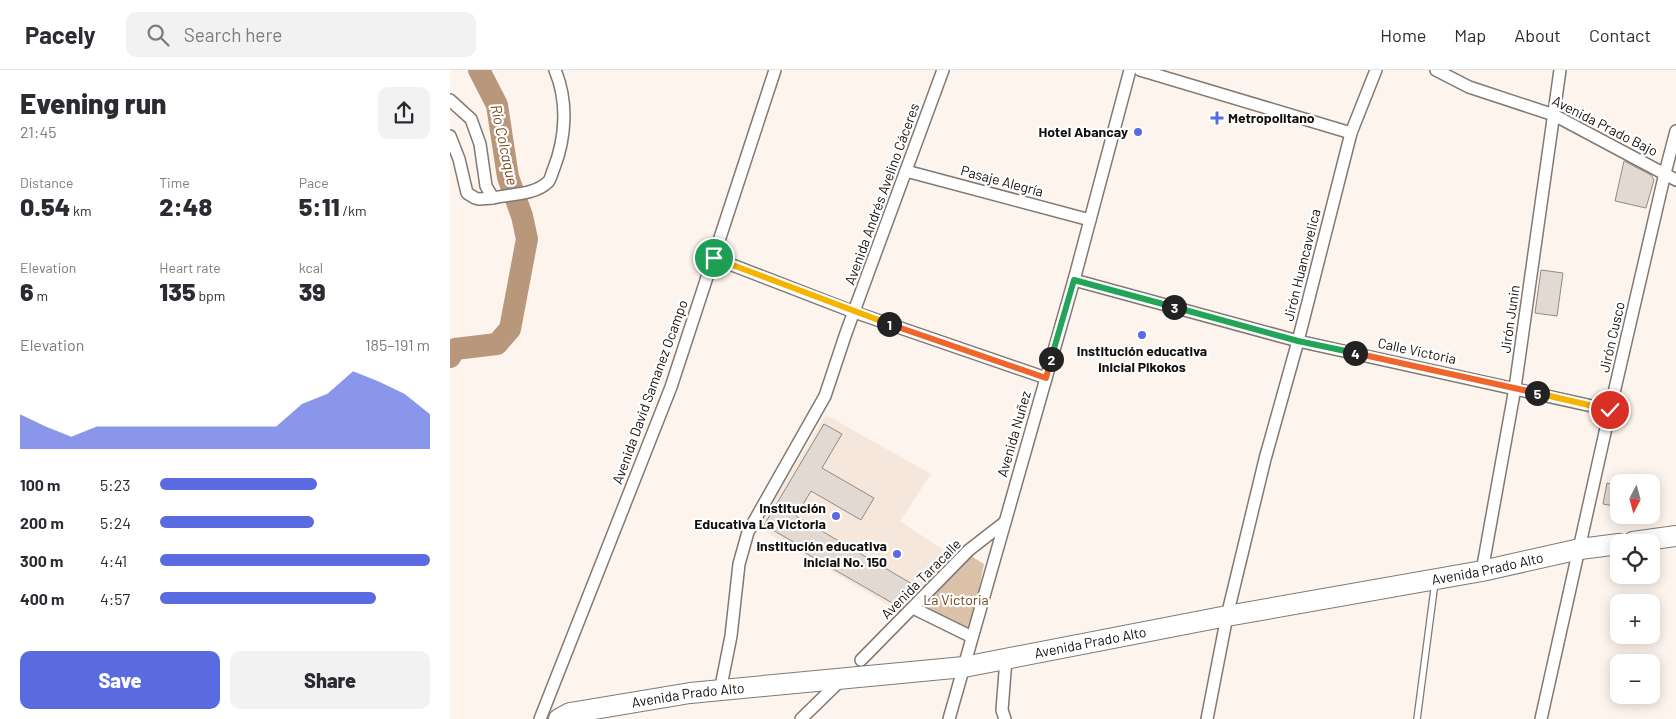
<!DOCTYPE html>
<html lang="en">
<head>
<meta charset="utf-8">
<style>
  body { margin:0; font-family:Barlow,sans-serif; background:#f2f2f3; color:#2b2b33; height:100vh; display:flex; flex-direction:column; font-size:19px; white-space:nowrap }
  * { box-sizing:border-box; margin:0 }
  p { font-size:16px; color:#7c7c81 }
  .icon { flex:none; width:28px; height:28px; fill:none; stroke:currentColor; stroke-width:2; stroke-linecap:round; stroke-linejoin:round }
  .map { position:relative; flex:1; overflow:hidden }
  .sheet { display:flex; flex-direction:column; background:#fff; width:450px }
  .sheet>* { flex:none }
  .needle { width:32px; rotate:186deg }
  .controls { position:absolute; left:1160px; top:404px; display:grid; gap:10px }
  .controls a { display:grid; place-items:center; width:50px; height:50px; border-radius:10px; background:#fff; box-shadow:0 2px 12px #0003; font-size:25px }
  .pin { position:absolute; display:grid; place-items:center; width:42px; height:42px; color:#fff; margin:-21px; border:2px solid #fff; border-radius:50%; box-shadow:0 1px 5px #0007 }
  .km { position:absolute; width:25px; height:25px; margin:-12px; border-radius:50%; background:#222; color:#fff; font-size:14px; line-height:25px; text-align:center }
  .round { display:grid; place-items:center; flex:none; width:52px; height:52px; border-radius:10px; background:#f2f2f3 }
  .summary { display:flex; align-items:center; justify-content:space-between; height:85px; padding:0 20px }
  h1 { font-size:28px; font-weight:800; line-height:38px }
  .figures { display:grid; grid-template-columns:repeat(3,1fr); gap:8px; height:85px; padding:5px 20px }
  .figures div { display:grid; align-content:center }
  .figures b { font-size:25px; font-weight:800 }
  .figures small { font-size:14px; font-weight:400 }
  .figures p { font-size:14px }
  .chart { height:140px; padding:10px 20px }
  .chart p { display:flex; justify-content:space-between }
  .chart svg { width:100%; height:90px; margin-top:5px; fill:#5a6ae1; opacity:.7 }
  .cta { display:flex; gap:10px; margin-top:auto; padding:10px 20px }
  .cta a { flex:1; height:58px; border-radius:10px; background:#5a6ae1; color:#fff; font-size:20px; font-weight:800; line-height:58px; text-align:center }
  .cta a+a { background:#f2f2f3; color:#2b2b33 }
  ul { padding:0 20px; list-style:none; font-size:16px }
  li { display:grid; grid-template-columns:80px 60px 1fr; align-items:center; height:38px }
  li i { height:12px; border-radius:6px; background:#5a6ae1 }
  header { display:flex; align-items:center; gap:30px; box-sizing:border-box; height:70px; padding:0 25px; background:#fff; border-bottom:1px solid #e1e1e2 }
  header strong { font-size:24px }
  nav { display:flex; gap:28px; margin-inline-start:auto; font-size:18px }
  .search { width:350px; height:45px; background:#f2f2f3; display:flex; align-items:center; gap:12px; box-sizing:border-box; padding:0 18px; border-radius:10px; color:#7c7c81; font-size:19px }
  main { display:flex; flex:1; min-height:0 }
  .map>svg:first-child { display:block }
</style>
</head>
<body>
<header>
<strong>Pacely</strong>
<div class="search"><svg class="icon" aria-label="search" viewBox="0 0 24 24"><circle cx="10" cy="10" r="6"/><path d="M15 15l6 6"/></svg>Search here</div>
<nav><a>Home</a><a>Map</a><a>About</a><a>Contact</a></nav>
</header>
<main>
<section class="sheet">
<div class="summary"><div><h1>Evening run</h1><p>21:45</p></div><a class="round"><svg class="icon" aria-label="share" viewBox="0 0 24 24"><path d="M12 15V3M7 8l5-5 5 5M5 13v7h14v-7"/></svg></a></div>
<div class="figures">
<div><p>Distance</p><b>0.54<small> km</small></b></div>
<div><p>Time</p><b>2:48</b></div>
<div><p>Pace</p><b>5:11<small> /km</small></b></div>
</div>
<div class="figures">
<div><p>Elevation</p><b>6<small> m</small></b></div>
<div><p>Heart rate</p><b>135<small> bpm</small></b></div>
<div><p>kcal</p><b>39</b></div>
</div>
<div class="chart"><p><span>Elevation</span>185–191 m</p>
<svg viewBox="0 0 160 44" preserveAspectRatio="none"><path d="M0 44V27L10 33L20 38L30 33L40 33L50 33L60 33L70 33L80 33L90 33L100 33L110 22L120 17L130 6L140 11L150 17L160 27V44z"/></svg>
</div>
<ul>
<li><b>100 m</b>5:23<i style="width:58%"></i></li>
<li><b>200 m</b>5:24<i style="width:57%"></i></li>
<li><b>300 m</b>4:41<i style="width:100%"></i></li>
<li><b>400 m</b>4:57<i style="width:80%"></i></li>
</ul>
<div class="cta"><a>Save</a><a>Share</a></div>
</section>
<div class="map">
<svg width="1226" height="649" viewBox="0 0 1226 649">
  <rect width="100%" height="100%" fill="#fdf4ed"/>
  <polygon fill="#f5e7db" points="376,345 481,404 450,451 504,487 452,543 307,457"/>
  <polygon fill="#dcc1a9" points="521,486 534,494 521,560 470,536"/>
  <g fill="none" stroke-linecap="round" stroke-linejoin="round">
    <polyline stroke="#b9977a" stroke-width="22" points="0,287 5,279 47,274 60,259 77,169 72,146 58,107 47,35 29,0"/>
  </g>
  <g fill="#e1d9d2" stroke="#928b84">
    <polygon points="1174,91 1201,105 1204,110 1196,138 1165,131"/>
    <polygon points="1091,200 1113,203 1107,246 1085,243"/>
    <polygon points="374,354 392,364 372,398 424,428 411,450 361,421 346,446 464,515 451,538 345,477 347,474 314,455"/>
    <polygon points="1157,413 1169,416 1169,437 1153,434"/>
  </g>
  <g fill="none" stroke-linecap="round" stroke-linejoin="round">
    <defs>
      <polyline id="lane" points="967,649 985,512"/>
      <g id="street">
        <polyline points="690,0 901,63"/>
        <polyline points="986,0 1019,17 1104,45 1226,110"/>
        <path d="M 0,30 L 21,49 L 30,74 L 36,116 L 43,128 C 60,124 85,125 98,112 C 101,109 102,102 104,98 C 116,67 118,31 105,0"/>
        <polyline points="0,66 9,89 17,123 25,128 29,129 43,128"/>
        <polyline points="456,101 640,150"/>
        <polyline points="264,188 404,242 596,308"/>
        <polyline points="624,210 848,271 1160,340"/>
        <polyline points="1032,501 1065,318 1110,0"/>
        <polyline points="463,538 522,567"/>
        <polyline points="411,590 519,480 555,452"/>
        <polyline points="270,621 281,566 289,494 298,462 375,326 396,263 493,0"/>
        <polyline points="90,649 221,317 325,0"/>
        <polyline points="351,649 391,610"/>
        <polyline points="499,649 624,210 680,0"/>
        <polyline points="555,649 552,640 556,589"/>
        <polyline points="757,649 777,546 815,389 848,271 901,63 926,0"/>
        <polyline points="1091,649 1160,340 1215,103 1226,61"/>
      </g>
      <g id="highway">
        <polyline points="1183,472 1226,466"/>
        <path id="s1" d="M 109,649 L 120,643 L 240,623 L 514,597 L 777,546 L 1032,501 L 1130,479 L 1169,474"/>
      </g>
    </defs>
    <use href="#lane" stroke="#817973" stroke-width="8"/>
    <use href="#street" stroke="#817973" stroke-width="14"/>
    <use href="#highway" stroke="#817973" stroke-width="22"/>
    <use href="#lane" stroke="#fff" stroke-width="5.5"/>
    <use href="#street" stroke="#fff" stroke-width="11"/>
    <use href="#highway" stroke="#fff" stroke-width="20"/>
  </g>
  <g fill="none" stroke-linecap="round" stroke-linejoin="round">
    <defs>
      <polyline id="split-1" points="264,188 439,254"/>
      <polyline id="split-2" points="439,254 596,308 601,289"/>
      <polyline id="split-3" points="601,289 624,210 724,237"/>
      <polyline id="split-4" points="724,237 848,271 905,283"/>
      <polyline id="split-5" points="905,283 1087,323"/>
      <polyline id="split-6" points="1087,323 1160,340"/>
    </defs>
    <use href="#split-1" stroke="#fff" stroke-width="10"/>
    <use href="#split-2" stroke="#fff" stroke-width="10"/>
    <use href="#split-3" stroke="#fff" stroke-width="10"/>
    <use href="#split-4" stroke="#fff" stroke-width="10"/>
    <use href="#split-5" stroke="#fff" stroke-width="10"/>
    <use href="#split-6" stroke="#fff" stroke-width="10"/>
    <use href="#split-1" stroke="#f5b400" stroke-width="6"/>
    <use href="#split-2" stroke="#f0652b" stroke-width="6"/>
    <use href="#split-3" stroke="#22a559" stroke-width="6"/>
    <use href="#split-4" stroke="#22a559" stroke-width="6"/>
    <use href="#split-5" stroke="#f0652b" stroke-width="6"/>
    <use href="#split-6" stroke="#f5b400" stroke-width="6"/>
  </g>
  <g fill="#5a6ae1" stroke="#fff" stroke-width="2">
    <path d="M764.5 40.5h5v5h5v5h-5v5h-5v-5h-5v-5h5z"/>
    <circle cx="688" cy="62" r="5"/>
    <circle cx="692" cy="265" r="5"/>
    <circle cx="386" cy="446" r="5"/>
    <circle cx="447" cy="484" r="5"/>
  </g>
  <g text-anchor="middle" stroke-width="4.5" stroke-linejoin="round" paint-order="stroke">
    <g font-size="14" font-weight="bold" fill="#120f0d" stroke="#fff" text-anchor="end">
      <text x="778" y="53" text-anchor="start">Metropolitano</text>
      <text x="678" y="67">Hotel Abancay</text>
      <text x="692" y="286" text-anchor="middle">Institución educativa<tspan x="692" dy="16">inicial Pikokos</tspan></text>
      <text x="376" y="443">Institución<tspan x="376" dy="16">Educativa La Victoria</tspan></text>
      <text x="437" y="481">Institución educativa<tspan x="437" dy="16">inicial No. 150</tspan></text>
    </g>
    <g font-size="14" fill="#120f0d" stroke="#fff">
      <text transform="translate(1155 56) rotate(27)" y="5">Avenida Prado Bajo</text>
      <text transform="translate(552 111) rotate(15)" y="5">Pasaje Alegría</text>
      <text transform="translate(432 124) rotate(-70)" y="5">Avenida Andrés Avelino Cáceres</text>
      <text transform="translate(852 195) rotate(-76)" y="5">Jirón Huancavelica</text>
      <text transform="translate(1060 249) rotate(-82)" y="5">Jirón Junin</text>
      <text transform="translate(1162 267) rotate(-77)" y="5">Jirón Cusco</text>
      <text transform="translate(967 281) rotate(12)" y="5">Calle Victoria</text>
      <text transform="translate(200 322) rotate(-70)" y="5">Avenida David Samanez Ocampo</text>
      <text transform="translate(564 364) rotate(-74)" y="5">Avenida Nuñez</text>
      <text dy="5" stroke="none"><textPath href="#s1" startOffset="942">Avenida Prado Alto</textPath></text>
      <text transform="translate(471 509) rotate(-45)" y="5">Avenida Taracalle</text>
      <text dy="5" stroke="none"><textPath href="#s1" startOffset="538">Avenida Prado Alto</textPath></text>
      <text dy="5" stroke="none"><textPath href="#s1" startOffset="132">Avenida Prado Alto</textPath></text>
    </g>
    <g font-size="14" fill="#714313" stroke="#fff">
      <text x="506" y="535">La Victoria</text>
    </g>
    <g font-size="15" font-style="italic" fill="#784a1a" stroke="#fff">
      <text transform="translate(54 75) rotate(78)" y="5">Río Colcaque</text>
    </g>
  </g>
</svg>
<div class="controls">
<a><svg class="needle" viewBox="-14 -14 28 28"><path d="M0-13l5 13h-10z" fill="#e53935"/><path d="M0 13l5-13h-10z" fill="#7c7c81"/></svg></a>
<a><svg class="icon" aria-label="locate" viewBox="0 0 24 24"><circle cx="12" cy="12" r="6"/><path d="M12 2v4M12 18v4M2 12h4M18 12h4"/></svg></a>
<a>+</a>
<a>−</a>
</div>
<div class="pin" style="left:264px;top:188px;background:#1e9e55"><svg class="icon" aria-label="arrive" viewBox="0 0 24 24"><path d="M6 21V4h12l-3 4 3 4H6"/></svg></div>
<div class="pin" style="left:1160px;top:340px;background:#d93025"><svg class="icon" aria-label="check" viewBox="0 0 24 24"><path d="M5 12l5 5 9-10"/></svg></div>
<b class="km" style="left:439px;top:254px">1</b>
<b class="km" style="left:601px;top:289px">2</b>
<b class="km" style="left:724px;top:237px">3</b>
<b class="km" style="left:905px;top:283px">4</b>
<b class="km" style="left:1087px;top:323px">5</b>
</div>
</main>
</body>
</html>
